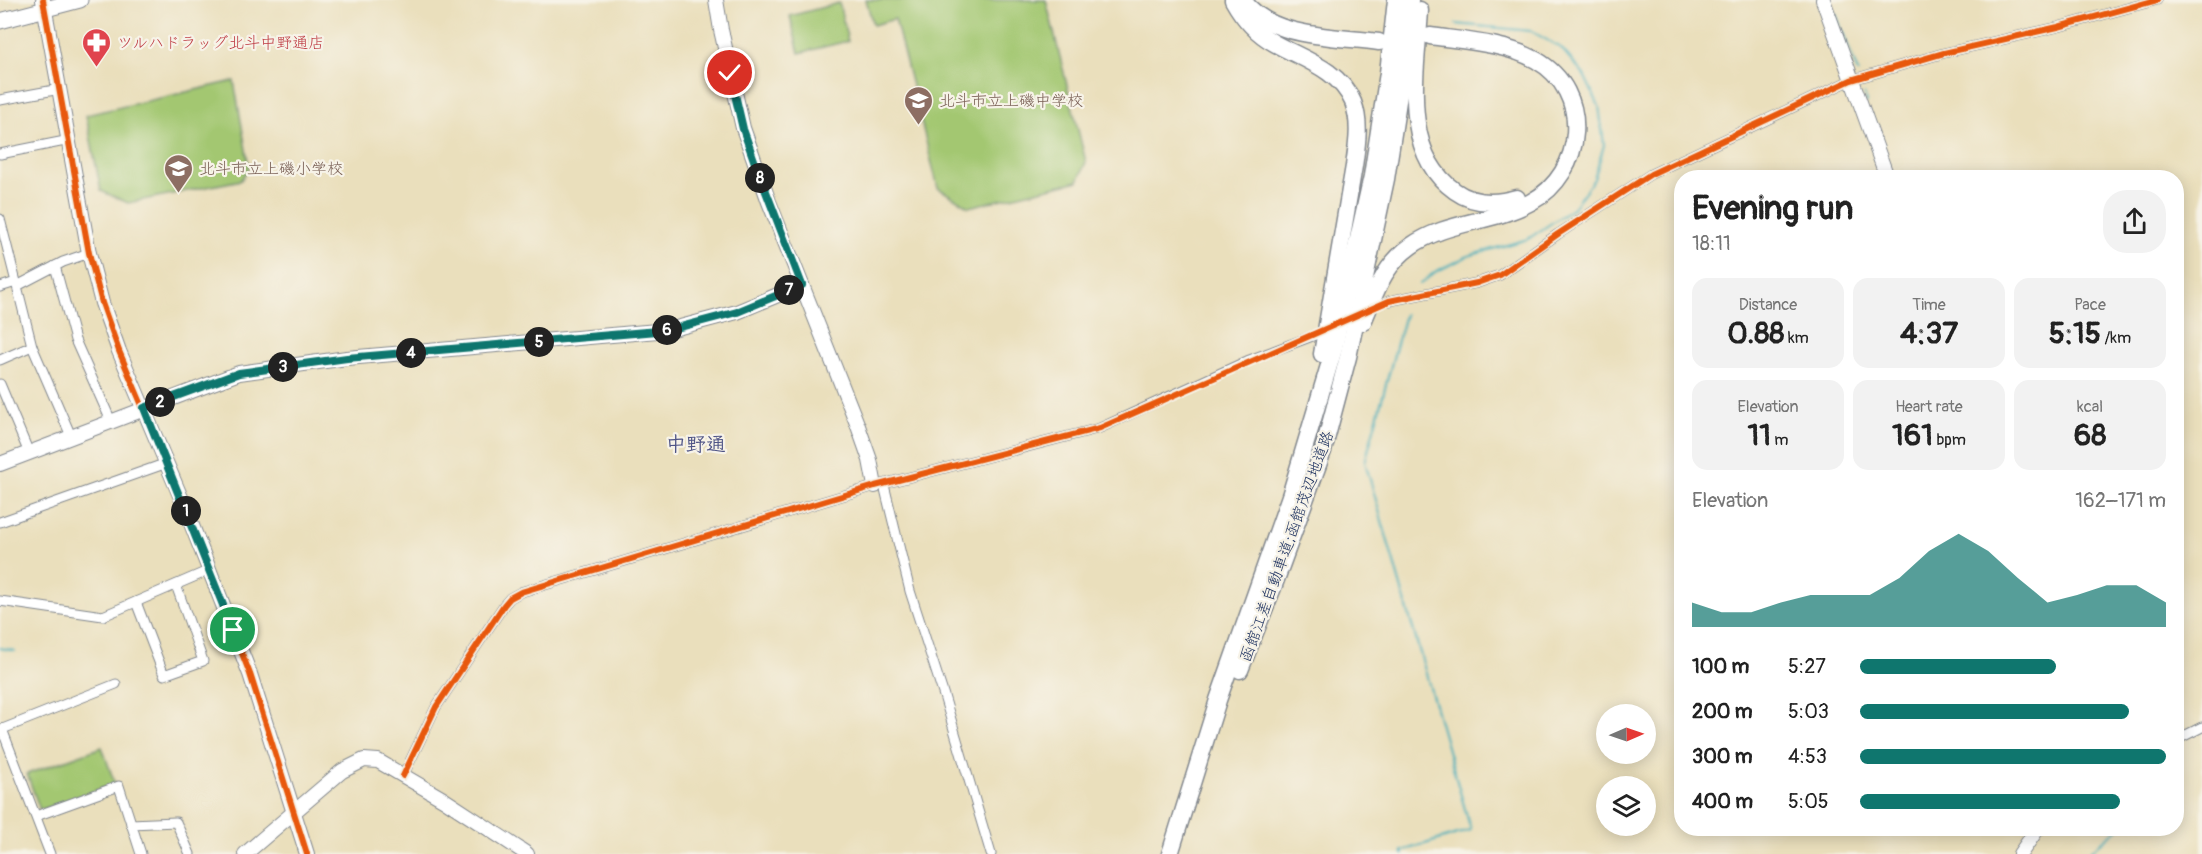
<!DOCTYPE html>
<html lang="en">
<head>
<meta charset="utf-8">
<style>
  body { margin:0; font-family:Pangolin,"Klee One",sans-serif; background:#f2f2f2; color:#222; height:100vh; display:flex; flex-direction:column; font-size:22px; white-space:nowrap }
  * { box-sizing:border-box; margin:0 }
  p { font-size:20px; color:#767676 }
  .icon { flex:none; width:33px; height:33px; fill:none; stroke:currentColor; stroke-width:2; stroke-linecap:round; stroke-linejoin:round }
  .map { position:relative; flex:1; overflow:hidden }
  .side { position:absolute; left:1674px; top:170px; width:510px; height:666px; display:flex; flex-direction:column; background:#fff; border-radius:24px; box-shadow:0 3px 15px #0003 }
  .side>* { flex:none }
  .needle { width:39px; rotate:88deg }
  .tools { position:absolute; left:1596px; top:704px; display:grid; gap:12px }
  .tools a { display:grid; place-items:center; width:60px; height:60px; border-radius:50%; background:#fff; box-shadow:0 3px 15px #0003; font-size:30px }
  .pin { position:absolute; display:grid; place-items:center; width:51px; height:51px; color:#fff; margin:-26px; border:3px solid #fff; border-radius:50%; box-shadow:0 2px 6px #0007 }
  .km { position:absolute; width:30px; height:30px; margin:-15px; border-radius:50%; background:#222; color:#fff; font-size:16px; line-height:30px; text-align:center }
  .round { display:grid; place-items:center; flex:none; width:63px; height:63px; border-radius:24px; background:#f2f2f2 }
  .summary { display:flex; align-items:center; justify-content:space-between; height:102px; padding:0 18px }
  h1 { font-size:33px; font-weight:800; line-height:45px }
  .metrics { display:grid; grid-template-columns:repeat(3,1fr); gap:9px; height:102px; padding:6px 18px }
  .metrics div { display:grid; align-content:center; border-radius:15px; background:#f2f2f2; text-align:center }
  .metrics b { font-size:30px; font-weight:800 }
  .metrics small { font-size:16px; font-weight:400 }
  .metrics p { font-size:16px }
  .chart { height:168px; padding:12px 18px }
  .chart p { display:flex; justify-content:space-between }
  .chart svg { width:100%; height:108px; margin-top:6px; fill:#0f766e; opacity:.7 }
  ul { padding:0 18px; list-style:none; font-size:20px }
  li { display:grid; grid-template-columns:96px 72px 1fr; align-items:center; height:45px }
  li i { height:15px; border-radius:8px; background:#0f766e }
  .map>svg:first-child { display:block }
</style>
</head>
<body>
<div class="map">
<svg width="2202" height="854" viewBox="0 0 2202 854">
  <rect width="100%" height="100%" fill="#f7f3e8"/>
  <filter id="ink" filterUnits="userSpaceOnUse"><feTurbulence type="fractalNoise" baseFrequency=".0167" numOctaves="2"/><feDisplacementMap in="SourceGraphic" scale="12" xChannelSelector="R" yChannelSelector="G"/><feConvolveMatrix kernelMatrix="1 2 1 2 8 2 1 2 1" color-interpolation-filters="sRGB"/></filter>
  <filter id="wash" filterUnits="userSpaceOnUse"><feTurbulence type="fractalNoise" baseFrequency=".008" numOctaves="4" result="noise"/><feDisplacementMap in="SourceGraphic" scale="24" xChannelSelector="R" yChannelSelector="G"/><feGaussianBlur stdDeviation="1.35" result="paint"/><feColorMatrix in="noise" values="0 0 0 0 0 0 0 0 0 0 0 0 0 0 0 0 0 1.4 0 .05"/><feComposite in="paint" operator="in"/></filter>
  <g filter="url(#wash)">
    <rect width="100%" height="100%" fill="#eadfbc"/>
    <g fill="#a3c771" stroke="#5f7b68" stroke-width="1.5">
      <polygon points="866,0 1046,0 1086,162 1078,181 969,207 938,188 895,19 873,25"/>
      <polygon points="839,3 848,41 799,53 790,16"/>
      <polygon points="234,81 249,167 241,180 128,203 101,191 86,115"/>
      <polygon points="102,747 115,784 40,810 27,774"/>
    </g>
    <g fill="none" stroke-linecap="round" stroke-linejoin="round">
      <g stroke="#3eadbb" stroke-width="2">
        <polyline points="1836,14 1858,73"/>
        <polyline points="1864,94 1867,103"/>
        <polyline points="1420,284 1435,272 1468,256 1528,239 1572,209 1594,179 1604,145 1599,106 1584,75 1561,48 1531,31 1456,24"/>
        <polyline points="0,648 15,651"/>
        <polyline points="1403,854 1402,851 1471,830 1365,462 1405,314"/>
        <polyline points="2087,854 2119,828"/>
      </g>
    </g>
  </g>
  <g filter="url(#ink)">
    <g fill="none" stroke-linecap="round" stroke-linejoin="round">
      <defs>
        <g id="street">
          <polyline points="0,100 60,89"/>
          <polyline points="0,154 70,140"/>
          <polyline points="0,219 17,286"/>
          <polyline points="55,266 75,340 111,421"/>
          <polyline points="0,287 16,282"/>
          <polyline points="1389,301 1477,283 1500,275 1558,234 1651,174 1851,80 1944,53 2058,27 2157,0"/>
          <polyline points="0,360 32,346"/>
          <polyline points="0,384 29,453"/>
          <polyline points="71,436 32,346 17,286 63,262 89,253"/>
          <polyline points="884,485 910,591 944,696 991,854"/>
          <polyline points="0,522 167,463"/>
          <polyline points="0,601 103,616 210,570"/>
          <polyline points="136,602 164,675 203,661 176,585"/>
          <polyline points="2,729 50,854"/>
          <polyline points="0,730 116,684"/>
          <polyline points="2176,740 2202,727"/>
          <polyline points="403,776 436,707 504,605 510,598 521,592 875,486 1100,428 1247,361 1315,335"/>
          <polyline points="36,816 119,786 141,854"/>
          <polyline points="131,824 176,822 190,854"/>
        </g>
        <g id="secondary">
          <polyline points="43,0 89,253 102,303 119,351 182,500 250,674 307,854"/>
          <polyline points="716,0 721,30 743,128 769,202 858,426 870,460 875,486"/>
          <polyline points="1823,0 1887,177"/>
          <polyline points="0,464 239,373 347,358 669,330 737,312 802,285"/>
          <polyline points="245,854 342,771 364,760 378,761 443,799 527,854"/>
          <polyline points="2020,854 2038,828"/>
        </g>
        <polyline id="primary" points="0,21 80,0"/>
        <g id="highway">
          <path d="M 1233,0 C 1243,18 1256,33 1274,43 C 1302,59 1339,69 1353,102 C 1361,123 1357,145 1354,166 L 1322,354"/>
          <path d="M 1243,0 C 1270,39 1336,36 1379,42"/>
          <path d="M 1420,10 C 1417,69 1399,152 1455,191 C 1473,204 1496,204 1517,198"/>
          <path d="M 1363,322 C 1376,292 1383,266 1411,246 C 1446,221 1493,223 1531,202 C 1585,173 1593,92 1536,60 C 1505,43 1465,41 1430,36"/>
          <polyline points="1240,670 1274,585 1323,451 1348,357 1386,179 1402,75 1410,0"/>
          <polyline points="1170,854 1218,700 1290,496 1333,352 1372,176 1388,73 1396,0"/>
        </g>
      </defs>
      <use href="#street" stroke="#82878d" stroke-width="11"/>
      <use href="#secondary" stroke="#82878d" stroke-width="16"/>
      <use href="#primary" stroke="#82878d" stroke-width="17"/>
      <use href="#highway" stroke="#82878d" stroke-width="19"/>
      <use href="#street" stroke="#fff" stroke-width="9"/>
      <use href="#secondary" stroke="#fff" stroke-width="14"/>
      <use href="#primary" stroke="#fff" stroke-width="15"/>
      <use href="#highway" stroke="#fff" stroke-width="16"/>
      <defs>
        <g id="cycleway">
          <polyline points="43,0 89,253 102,303 119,351 182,500 250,674 307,854"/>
          <polyline points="403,776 436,707 504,605 510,598 521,592 875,486 1100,428 1389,301 1477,283 1500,275 1558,234 1651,174 1851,80 1944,53 2058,27 2157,0"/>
        </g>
      </defs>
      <use href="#cycleway" stroke="#f7f3e8" stroke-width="10"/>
      <use href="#cycleway" stroke="#e8590c" stroke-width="6"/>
    </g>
  </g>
  <g fill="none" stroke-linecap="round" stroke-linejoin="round" filter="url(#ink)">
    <defs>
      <polyline id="route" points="233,630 144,408 239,373 347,358 669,330 737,312 802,285 755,163 743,129 730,73"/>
    </defs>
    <use href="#route" stroke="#fff" stroke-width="12"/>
    <use href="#route" stroke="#0f766e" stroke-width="8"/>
  </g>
  <defs>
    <symbol id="pharmacy-pin" viewBox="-11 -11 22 30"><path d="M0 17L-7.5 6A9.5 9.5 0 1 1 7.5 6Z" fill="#e0444e" stroke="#f7f3e8"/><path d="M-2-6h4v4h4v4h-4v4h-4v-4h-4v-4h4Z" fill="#fff"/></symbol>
    <symbol id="school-pin" viewBox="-11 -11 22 30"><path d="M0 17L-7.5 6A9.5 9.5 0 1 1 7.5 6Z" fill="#8d6e63" stroke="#f7f3e8"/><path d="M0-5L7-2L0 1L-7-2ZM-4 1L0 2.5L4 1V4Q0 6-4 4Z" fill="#fff"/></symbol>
  </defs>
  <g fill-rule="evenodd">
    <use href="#pharmacy-pin" x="80" y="26" width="33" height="45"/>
    <use href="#school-pin" x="902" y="84" width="33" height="45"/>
    <use href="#school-pin" x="162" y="152" width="33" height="45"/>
  </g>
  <g text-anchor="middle" stroke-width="4.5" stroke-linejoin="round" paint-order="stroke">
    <g font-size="16" fill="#be3a42" stroke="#f7f3e8" text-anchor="start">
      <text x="117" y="48">ツルハドラッグ北斗中野通店</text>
    </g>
    <g font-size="16" fill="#785e54" stroke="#f7f3e8" text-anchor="start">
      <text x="939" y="106">北斗市立上磯中学校</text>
      <text x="199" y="174">北斗市立上磯小学校</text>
    </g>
    <g font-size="16" fill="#1b2f5e" stroke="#f7f3e8">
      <text transform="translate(1286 546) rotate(-70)" y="6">函館江差自動車道;函館茂辺地道路</text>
    </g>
    <g font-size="20" font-weight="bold" fill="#4f5486" stroke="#f7f3e8">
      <text x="696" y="451">中野通</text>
    </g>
  </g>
</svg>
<div class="tools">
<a><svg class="needle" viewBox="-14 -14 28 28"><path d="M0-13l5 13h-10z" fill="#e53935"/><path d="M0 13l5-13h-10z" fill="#767676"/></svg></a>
<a><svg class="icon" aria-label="layers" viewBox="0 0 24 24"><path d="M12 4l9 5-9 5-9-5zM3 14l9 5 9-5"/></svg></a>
</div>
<div class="pin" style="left:233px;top:630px;background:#1e9e55"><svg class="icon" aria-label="arrive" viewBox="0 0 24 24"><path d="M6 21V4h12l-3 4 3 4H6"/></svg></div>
<div class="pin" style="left:730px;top:73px;background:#d93025"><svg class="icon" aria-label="check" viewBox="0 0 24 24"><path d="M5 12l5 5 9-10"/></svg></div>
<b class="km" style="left:186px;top:511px">1</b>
<b class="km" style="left:160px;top:402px">2</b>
<b class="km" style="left:283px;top:367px">3</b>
<b class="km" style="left:411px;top:353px">4</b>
<b class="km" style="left:539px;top:342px">5</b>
<b class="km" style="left:667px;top:330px">6</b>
<b class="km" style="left:789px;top:290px">7</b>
<b class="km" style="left:760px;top:178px">8</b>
<section class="side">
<div class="summary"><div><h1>Evening run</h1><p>18:11</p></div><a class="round"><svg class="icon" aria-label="share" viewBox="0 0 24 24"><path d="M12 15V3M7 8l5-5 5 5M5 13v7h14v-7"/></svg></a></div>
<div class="metrics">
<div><p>Distance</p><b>0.88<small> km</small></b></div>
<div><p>Time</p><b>4:37</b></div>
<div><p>Pace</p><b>5:15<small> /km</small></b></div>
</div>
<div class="metrics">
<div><p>Elevation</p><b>11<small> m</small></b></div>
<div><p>Heart rate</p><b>161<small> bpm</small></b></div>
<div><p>kcal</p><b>68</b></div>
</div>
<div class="chart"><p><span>Elevation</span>162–171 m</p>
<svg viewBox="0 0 160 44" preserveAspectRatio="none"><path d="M0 44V34L10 38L20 38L30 34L40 31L50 31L60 31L70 24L80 13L90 6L100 13L110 24L120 34L130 31L140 27L150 27L160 34V44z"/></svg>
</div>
<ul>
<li><b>100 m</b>5:27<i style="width:64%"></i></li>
<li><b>200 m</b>5:03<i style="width:88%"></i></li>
<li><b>300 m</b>4:53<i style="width:100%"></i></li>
<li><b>400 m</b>5:05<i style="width:85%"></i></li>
</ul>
</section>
</div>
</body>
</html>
